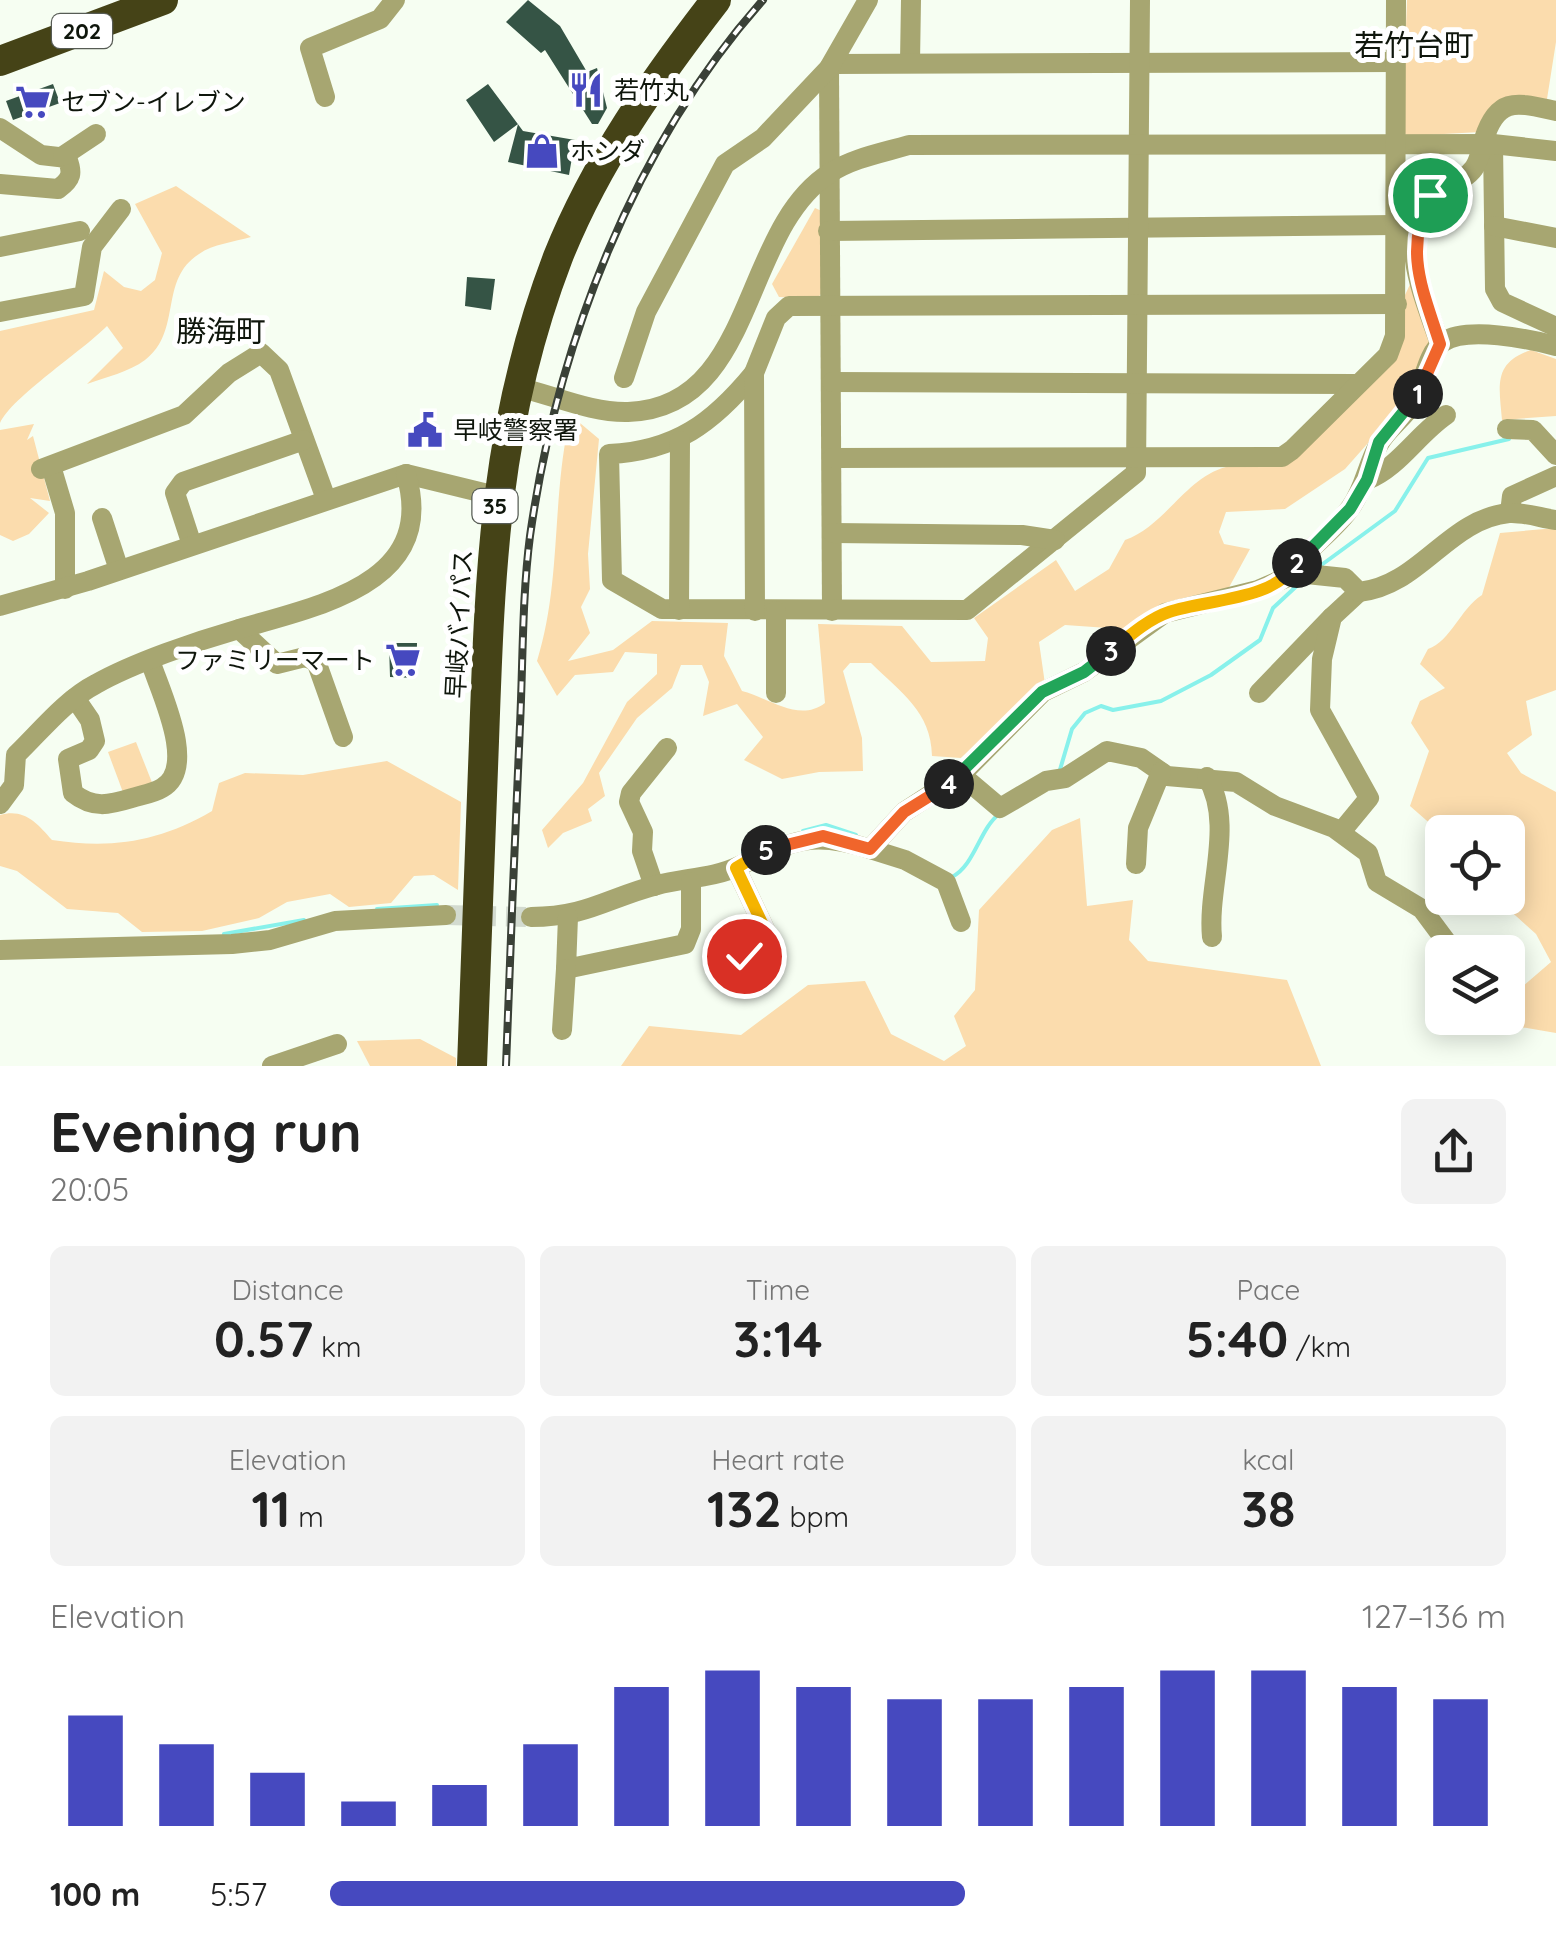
<!DOCTYPE html>
<html lang="en">
<head>
<meta charset="utf-8">
<style>
  body { margin:0; font-family:Quicksand,"Noto Sans JP",sans-serif; background:#f2f2f2; color:#222; height:100vh; display:flex; flex-direction:column; font-size:38px; white-space:nowrap }
  * { box-sizing:border-box; margin:0 }
  p { font-size:32px; color:#767676 }
  .icon { flex:none; width:55px; height:55px; fill:none; stroke:currentColor; stroke-width:2; stroke-linecap:round; stroke-linejoin:round }
  .map { position:relative; height:1066px; overflow:hidden }
  .drawer { display:flex; flex-direction:column; background:#fff; flex:1 }
  .drawer>* { flex:none }
  .tools { position:absolute; left:1425px; top:815px; display:grid; gap:20px }
  .tools a { display:grid; place-items:center; width:100px; height:100px; border-radius:15px; background:#fff; box-shadow:0 5px 25px #0003; font-size:50px }
  .pin { position:absolute; display:grid; place-items:center; width:85px; height:85px; color:#fff; margin:-42px; border:5px solid #fff; border-radius:50%; box-shadow:0 2px 10px #0007 }
  .km { position:absolute; width:50px; height:50px; margin:-25px; border-radius:50%; background:#222; color:#fff; font-size:28px; line-height:50px; text-align:center }
  .round { display:grid; place-items:center; flex:none; width:105px; height:105px; border-radius:15px; background:#f2f2f2 }
  .summary { display:flex; align-items:center; justify-content:space-between; height:170px; padding:0 50px }
  h1 { font-size:55px; font-weight:700; line-height:75px }
  .stats { display:grid; grid-template-columns:repeat(3,1fr); gap:15px; height:170px; padding:10px 50px }
  .stats div { display:grid; align-content:center; border-radius:15px; background:#f2f2f2; text-align:center }
  .stats b { font-size:50px; font-weight:700 }
  .stats small { font-size:28px; font-weight:400 }
  .stats p { font-size:28px }
  .chart { height:280px; padding:20px 50px }
  .chart p { display:flex; justify-content:space-between }
  .chart svg { width:100%; height:180px; margin-top:10px; stroke:#4649bf; stroke-width:6 }
  ul { padding:0 50px; list-style:none; font-size:32px }
  li { display:grid; grid-template-columns:160px 120px 1fr; align-items:center; height:75px }
  li i { height:25px; border-radius:12px; background:#4649bf }
  .map>svg:first-child { display:block }
</style>
</head>
<body>
<div class="map">
<svg width="1556" height="1066" viewBox="0 0 1556 1066">
  <rect width="100%" height="100%" fill="#f6fef2"/>
  <g fill="#fbdcad">
    <polygon points="1407,0 1556,0 1556,42 1547,99 1510,96 1480,132 1408,136 1402,131"/>
    <path d="M 176,186 L 251,237 C 234,242 213,244 199,254 C 158,280 183,331 145,360 C 129,372 106,377 87,384 L 123,348 L 107,326 C 81,352 12,397 0,423 L 0,331 L 94,310 L 104,271 L 124,287 L 141,291 L 155,280 L 162,253 L 135,204 Z"/>
    <polygon points="815,208 824,212 824,290 817,299 779,297 772,284"/>
    <path d="M 1413,278 L 1441,329 L 1422,382 L 1345,469 L 1285,509 L 1226,512 L 1219,532 L 1224,544 L 1250,549 L 1227,591 L 1153,609 L 1122,629 L 1065,625 L 1039,642 L 1045,684 L 961,758 L 932,756 C 931,711 901,693 871,663 L 850,663 L 843,671 L 862,738 L 863,771 L 819,772 L 782,779 L 744,760 L 763,737 L 737,704 L 703,716 L 709,682 L 702,665 L 681,665 L 672,688 L 637,718 L 599,773 L 605,796 L 588,809 L 592,821 L 563,833 L 548,848 L 542,830 L 583,783 L 627,702 L 657,674 L 657,654 L 625,652 L 613,672 L 575,675 L 557,696 L 537,661 C 561,584 552,505 568,427 L 580,423 L 599,439 L 588,554 L 590,589 L 581,607 L 590,633 L 568,661 L 613,650 L 652,621 L 728,623 L 724,656 L 742,691 C 769,698 799,723 825,703 L 818,624 L 902,626 L 931,662 L 985,661 L 988,638 L 974,618 L 1056,560 L 1075,591 L 1109,569 L 1125,540 C 1165,526 1185,478 1226,467 C 1245,462 1270,465 1289,464 L 1402,341 L 1405,295 Z"/>
    <path d="M 1531,350 L 1556,359 L 1556,416 L 1502,420 C 1499,385 1493,363 1531,350 Z"/>
    <polygon points="34,424 27,440 33,436 50,501 30,498 49,513 29,534 13,541 0,535 0,430"/>
    <path d="M 1556,528 L 1556,690 L 1526,701 L 1532,735 L 1507,753 L 1521,773 L 1556,792 L 1556,1033 L 1515,1026 L 1508,999 L 1551,962 L 1536,934 L 1496,898 L 1508,898 L 1508,832 L 1442,834 L 1410,806 L 1429,751 L 1411,723 L 1420,701 L 1445,688 L 1420,664 L 1428,649 C 1451,641 1460,609 1482,595 L 1500,533 Z"/>
    <polygon points="136,742 153,785 124,795 108,752"/>
    <path d="M 387,761 L 461,802 L 458,890 L 434,875 L 414,876 L 391,903 L 349,907 L 330,894 L 287,902 L 259,918 L 202,931 L 142,932 L 118,913 L 67,909 L 17,871 L 0,866 L 0,815 C 24,808 37,823 52,840 C 112,849 159,842 212,811 L 219,783 L 245,773 L 303,775 Z"/>
    <polygon points="1080,818 1087,906 1133,900 1129,940 1148,961 1287,980 1321,1066 621,1066 649,1026 741,1035 808,985 865,981 891,1034 944,1061 966,1046 954,1016 975,990 979,910 1052,830"/>
    <polygon points="420,1039 456,1058 456,1066 370,1066 357,1041"/>
  </g>
  <g fill="none" stroke-linecap="round" stroke-linejoin="round">
    <g stroke="#88f1eb" stroke-width="4">
      <polyline points="1320,566 1395,511 1428,458 1509,439"/>
      <polyline points="1059,773 1072,729 1085,713 1101,706 1113,710 1161,701 1211,675 1260,640 1273,608 1301,582"/>
      <polyline points="803,831 826,825 856,835"/>
      <polyline points="743,853 750,846 784,836"/>
      <path d="M 952,877 C 975,865 979,830 999,814"/>
      <polyline points="377,909 437,905"/>
      <polyline points="224,934 304,920"/>
    </g>
  </g>
  <g fill="#355445">
    <polygon points="528,0 560,26 587,72 597,68 607,108 598,124 592,124 545,50 541,53 506,22"/>
    <polygon points="53,84 60,103 13,120 6,101"/>
    <polygon points="488,84 523,131 575,140 569,175 508,162 518,124 494,142 466,100"/>
    <polygon points="467,277 495,279 491,310 465,306"/>
    <polygon points="389,643 417,643 416,678 390,677"/>
  </g>
  <g fill="none" stroke-linecap="round" stroke-linejoin="round">
    <polyline stroke="#d3dbd0" stroke-width="20" stroke-dasharray="20 10" stroke-linecap="butt" points="446,915 531,917"/>
    <g stroke="#a7a671" stroke-width="20">
      <polyline points="910,62 911,0"/>
      <polyline points="832,64 1395,62"/>
      <polyline points="829,68 832,611"/>
      <polyline points="325,97 310,48 380,19 395,0"/>
      <path d="M 0,128 L 41,155 L 67,158 C 73,173 72,179 58,189 L 0,184"/>
      <polyline points="1493,144 1495,289 1502,302 1556,327"/>
      <polyline points="63,156 96,134"/>
      <polyline points="1494,226 1556,238"/>
      <polyline points="828,231 1395,225"/>
      <polyline points="0,247 80,231"/>
      <polyline points="0,312 84,296 92,247 121,209"/>
      <path d="M 1440,344 C 1426,302 1395,237 1429,196 C 1440,184 1463,184 1474,168 C 1480,160 1481,148 1484,139 C 1498,95 1518,103 1556,111"/>
      <path d="M 754,373 C 713,423 675,451 609,454 L 612,580 L 662,609 L 967,610 L 1136,473 L 1140,0"/>
      <polyline points="624,378 646,312 725,164 763,138 829,68 868,0"/>
      <polyline points="832,382 1355,384"/>
      <path d="M 517,387 C 553,395 591,413 628,412 C 757,408 740,230 830,173 C 853,158 882,153 909,145 L 1493,144 L 1556,151"/>
      <polyline points="1507,429 1533,430 1556,455"/>
      <polyline points="832,458 1282,457 1292,450 1388,355 1395,336 1396,0"/>
      <polyline points="51,466 65,513 65,589"/>
      <polyline points="41,469 184,415 229,373 261,353 279,370 326,499"/>
      <path d="M 1367,480 C 1398,468 1418,434 1446,415"/>
      <polyline points="1510,513 1512,496 1556,476"/>
      <polyline points="102,518 119,570"/>
      <polyline points="833,533 1022,535 1055,540"/>
      <polyline points="192,545 175,493 183,482 304,440"/>
      <path d="M 1289,575 C 1306,548 1333,533 1351,507 C 1365,487 1367,465 1379,444 C 1387,429 1404,418 1413,403 C 1424,386 1426,353 1443,342 C 1467,326 1529,339 1556,346"/>
      <polyline points="0,606 88,581 406,474 496,496"/>
      <polyline points="679,610 680,441"/>
      <polyline points="755,611 754,373 776,318 789,306 1397,304"/>
      <polyline points="239,629 277,664 305,657 316,661 343,737"/>
      <polyline points="776,693 776,611"/>
      <polyline points="1259,693 1332,617"/>
      <path d="M 75,698 L 90,720 L 95,741 L 89,750 L 68,759 L 73,793 C 93,809 109,805 132,798 C 142,795 154,793 162,788 C 198,768 160,691 151,663"/>
      <polyline points="961,775 1000,808 1046,781 1065,778 1107,751 1141,758 1167,776 1236,782 1275,806 1334,828 1368,853 1377,882 1422,909 1454,952"/>
      <path d="M 1207,777 C 1235,824 1207,886 1212,937"/>
      <path d="M 0,804 L 14,785 L 16,755 C 40,732 65,700 96,684 C 133,663 197,641 239,629 C 315,606 439,585 406,474"/>
      <polyline points="1341,832 1369,798 1320,710 1322,659 1332,617 1359,592"/>
      <polyline points="870,849 905,860 946,882 961,922"/>
      <polyline points="1136,864 1138,828 1161,772"/>
      <polyline points="654,886 642,851 643,832 629,802 631,793 667,748"/>
      <path d="M 531,917 C 587,917 607,898 657,885 C 684,878 714,878 739,866 C 792,841 811,830 870,849 L 904,812 L 961,775 L 1043,692 L 1084,672 L 1165,613 L 1258,590 L 1297,573 L 1345,578 L 1359,592 C 1420,586 1448,519 1509,513 C 1524,512 1541,518 1556,520"/>
      <polyline points="568,917 566,969 685,944 691,929 691,882"/>
      <polyline points="0,950 232,944 270,940 335,921 446,915"/>
      <polyline points="736,957 770,940 736,868"/>
      <polyline points="562,1030 566,969"/>
      <polyline points="272,1066 337,1044"/>
    </g>
    <g stroke="#454317" stroke-width="30">
      <polyline points="0,61 163,0"/>
      <path d="M 472,1066 C 476,958 480,849 484,741 C 490,568 495,421 558,257 C 596,162 654,80 716,0"/>
    </g>
    <defs>
      <path id="rail" d="M 506,1066 C 510,952 515,839 520,725 C 523,662 522,598 530,536 C 557,345 634,145 763,0"/>
    </defs>
    <use href="#rail" stroke="#3a4137" stroke-width="8"/>
    <use href="#rail" stroke="#fff" stroke-width="4" stroke-dasharray="11" stroke-linecap="butt"/>
  </g>
  <g fill="none" stroke-linecap="round" stroke-linejoin="round">
    <defs>
      <path id="split-1" d="M 1418,394 L 1440,344 C 1422,287 1404,253 1430,195"/>
      <polyline id="split-2" points="1297,563 1350,509 1367,480 1379,442 1418,394"/>
      <path id="split-3" d="M 1111,651 C 1128,637 1148,619 1169,612 C 1208,599 1274,601 1297,563"/>
      <polyline id="split-4" points="949,784 1042,692 1084,672 1111,651"/>
      <polyline id="split-5" points="766,850 823,836 870,849 904,812 949,784"/>
      <polyline id="split-6" points="744,956 770,940 736,868 766,850"/>
    </defs>
    <use href="#split-1" stroke="#fff" stroke-width="20"/>
    <use href="#split-2" stroke="#fff" stroke-width="20"/>
    <use href="#split-3" stroke="#fff" stroke-width="20"/>
    <use href="#split-4" stroke="#fff" stroke-width="20"/>
    <use href="#split-5" stroke="#fff" stroke-width="20"/>
    <use href="#split-6" stroke="#fff" stroke-width="20"/>
    <use href="#split-1" stroke="#f0652b" stroke-width="12"/>
    <use href="#split-2" stroke="#22a559" stroke-width="12"/>
    <use href="#split-3" stroke="#f5b400" stroke-width="12"/>
    <use href="#split-4" stroke="#22a559" stroke-width="12"/>
    <use href="#split-5" stroke="#f0652b" stroke-width="12"/>
    <use href="#split-6" stroke="#f5b400" stroke-width="12"/>
  </g>
  <defs>
    <symbol id="restaurant-bare" viewBox="-9 -9 18 18"><path d="M-5-6h1v4h1v-4h1v4h1v-4h1v5L-1.5 .5V6h-2V.5L-5-1ZM5-6V6H3V1.5H1.5Q1.5-4 5-6Z" fill="#4649bf" stroke="#fff" stroke-width="2.5" paint-order="stroke"/></symbol>
    <symbol id="supermarket-bare" viewBox="-9 -9 18 18"><path d="M-6-5.5h2.5l.6 2H6L4.5 2H-2.5L-4.4-4H-6ZM-1.5 3.2a1.3 1.3 0 1 0 .1 0ZM3 3.2a1.3 1.3 0 1 0 .1 0Z" fill="#4649bf" stroke="#fff" stroke-width="2.5" paint-order="stroke"/></symbol>
    <symbol id="shop-bare" viewBox="-9 -9 18 18"><path d="M-5-2.5h2.3a2.7 3.5 0 0 1 5.4 0H5L5.5 6h-11ZM-1.5-2.5h3a1.5 2.3 0 0 0-3 0Z" fill="#4649bf" stroke="#fff" stroke-width="2.5" paint-order="stroke"/></symbol>
    <symbol id="civic-bare" viewBox="-9 -9 18 18"><path d="M-.6-6.5H3V-4.5H.6V-3L4-1V1h2V6H-6V1h2V-1L-.6-3ZM-1.2 2.5V6h2.4V2.5Z" fill="#4649bf" stroke="#fff" stroke-width="2.5" paint-order="stroke"/></symbol>
  </defs>
  <g fill-rule="evenodd">
    <use href="#restaurant-bare" x="561" y="65" width="50" height="50"/>
    <use href="#supermarket-bare" x="8" y="77" width="50" height="50"/>
    <use href="#shop-bare" x="517" y="126" width="50" height="50"/>
    <use href="#civic-bare" x="400" y="405" width="50" height="50"/>
    <use href="#supermarket-bare" x="378" y="635" width="50" height="50"/>
  </g>
  <g text-anchor="middle" stroke-width="10" stroke-linejoin="round" paint-order="stroke">
    <g fill="#fff" stroke="#575c55" stroke-width="2.5">
      <rect x="52" y="14" width="60" height="34" rx="8"/>
      <rect x="472.5" y="489" width="45" height="34" rx="8"/>
    </g>
    <g font-size="22" font-weight="bold" fill="#0f160c">
      <text x="82" y="39">202</text>
      <text x="495" y="514">35</text>
    </g>
    <g font-size="25" fill="#0f160c" stroke="#fff" text-anchor="start">
      <text x="614" y="99">若竹丸</text>
      <text x="61" y="111">セブン-イレブン</text>
      <text x="570" y="160">ホンダ</text>
      <text x="453" y="439">早岐警察署</text>
      <text x="375" y="669" text-anchor="end">ファミリーマート</text>
    </g>
    <g font-size="25" fill="#0f160c" stroke="#fff">
      <text transform="translate(459 624) rotate(-87)" y="9">早岐バイパス</text>
    </g>
    <g font-size="30" fill="#0f160c" stroke="#fff">
      <text x="1414" y="56">若竹台町</text>
      <text x="221" y="342">勝海町</text>
    </g>
  </g>
</svg>
<div class="tools">
<a><svg class="icon" aria-label="locate" viewBox="0 0 24 24"><circle cx="12" cy="12" r="6"/><path d="M12 2v4M12 18v4M2 12h4M18 12h4"/></svg></a>
<a><svg class="icon" aria-label="layers" viewBox="0 0 24 24"><path d="M12 4l9 5-9 5-9-5zM3 14l9 5 9-5"/></svg></a>
</div>
<div class="pin" style="left:1430px;top:195px;background:#1e9e55"><svg class="icon" aria-label="arrive" viewBox="0 0 24 24"><path d="M6 21V4h12l-3 4 3 4H6"/></svg></div>
<div class="pin" style="left:744px;top:956px;background:#d93025"><svg class="icon" aria-label="check" viewBox="0 0 24 24"><path d="M5 12l5 5 9-10"/></svg></div>
<b class="km" style="left:1418px;top:394px">1</b>
<b class="km" style="left:1297px;top:563px">2</b>
<b class="km" style="left:1111px;top:651px">3</b>
<b class="km" style="left:949px;top:784px">4</b>
<b class="km" style="left:766px;top:850px">5</b>
</div>
<section class="drawer">
<div class="summary"><div><h1>Evening run</h1><p>20:05</p></div><a class="round"><svg class="icon" aria-label="share" viewBox="0 0 24 24"><path d="M12 15V3M7 8l5-5 5 5M5 13v7h14v-7"/></svg></a></div>
<div class="stats">
<div><p>Distance</p><b>0.57<small> km</small></b></div>
<div><p>Time</p><b>3:14</b></div>
<div><p>Pace</p><b>5:40<small> /km</small></b></div>
</div>
<div class="stats">
<div><p>Elevation</p><b>11<small> m</small></b></div>
<div><p>Heart rate</p><b>132<small> bpm</small></b></div>
<div><p>kcal</p><b>38</b></div>
</div>
<div class="chart"><p><span>Elevation</span>127–136 m</p>
<svg viewBox="0 0 160 44" preserveAspectRatio="none"><path d="M5 44V17M15 44V24M25 44V31M35 44V38M45 44V34M55 44V24M65 44V10M75 44V6M85 44V10M95 44V13M105 44V13M115 44V10M125 44V6M135 44V6M145 44V10M155 44V13"/></svg>
</div>
<ul>
<li><b>100 m</b>5:57<i style="width:54%"></i></li>
</ul>
</section>
</body>
</html>
